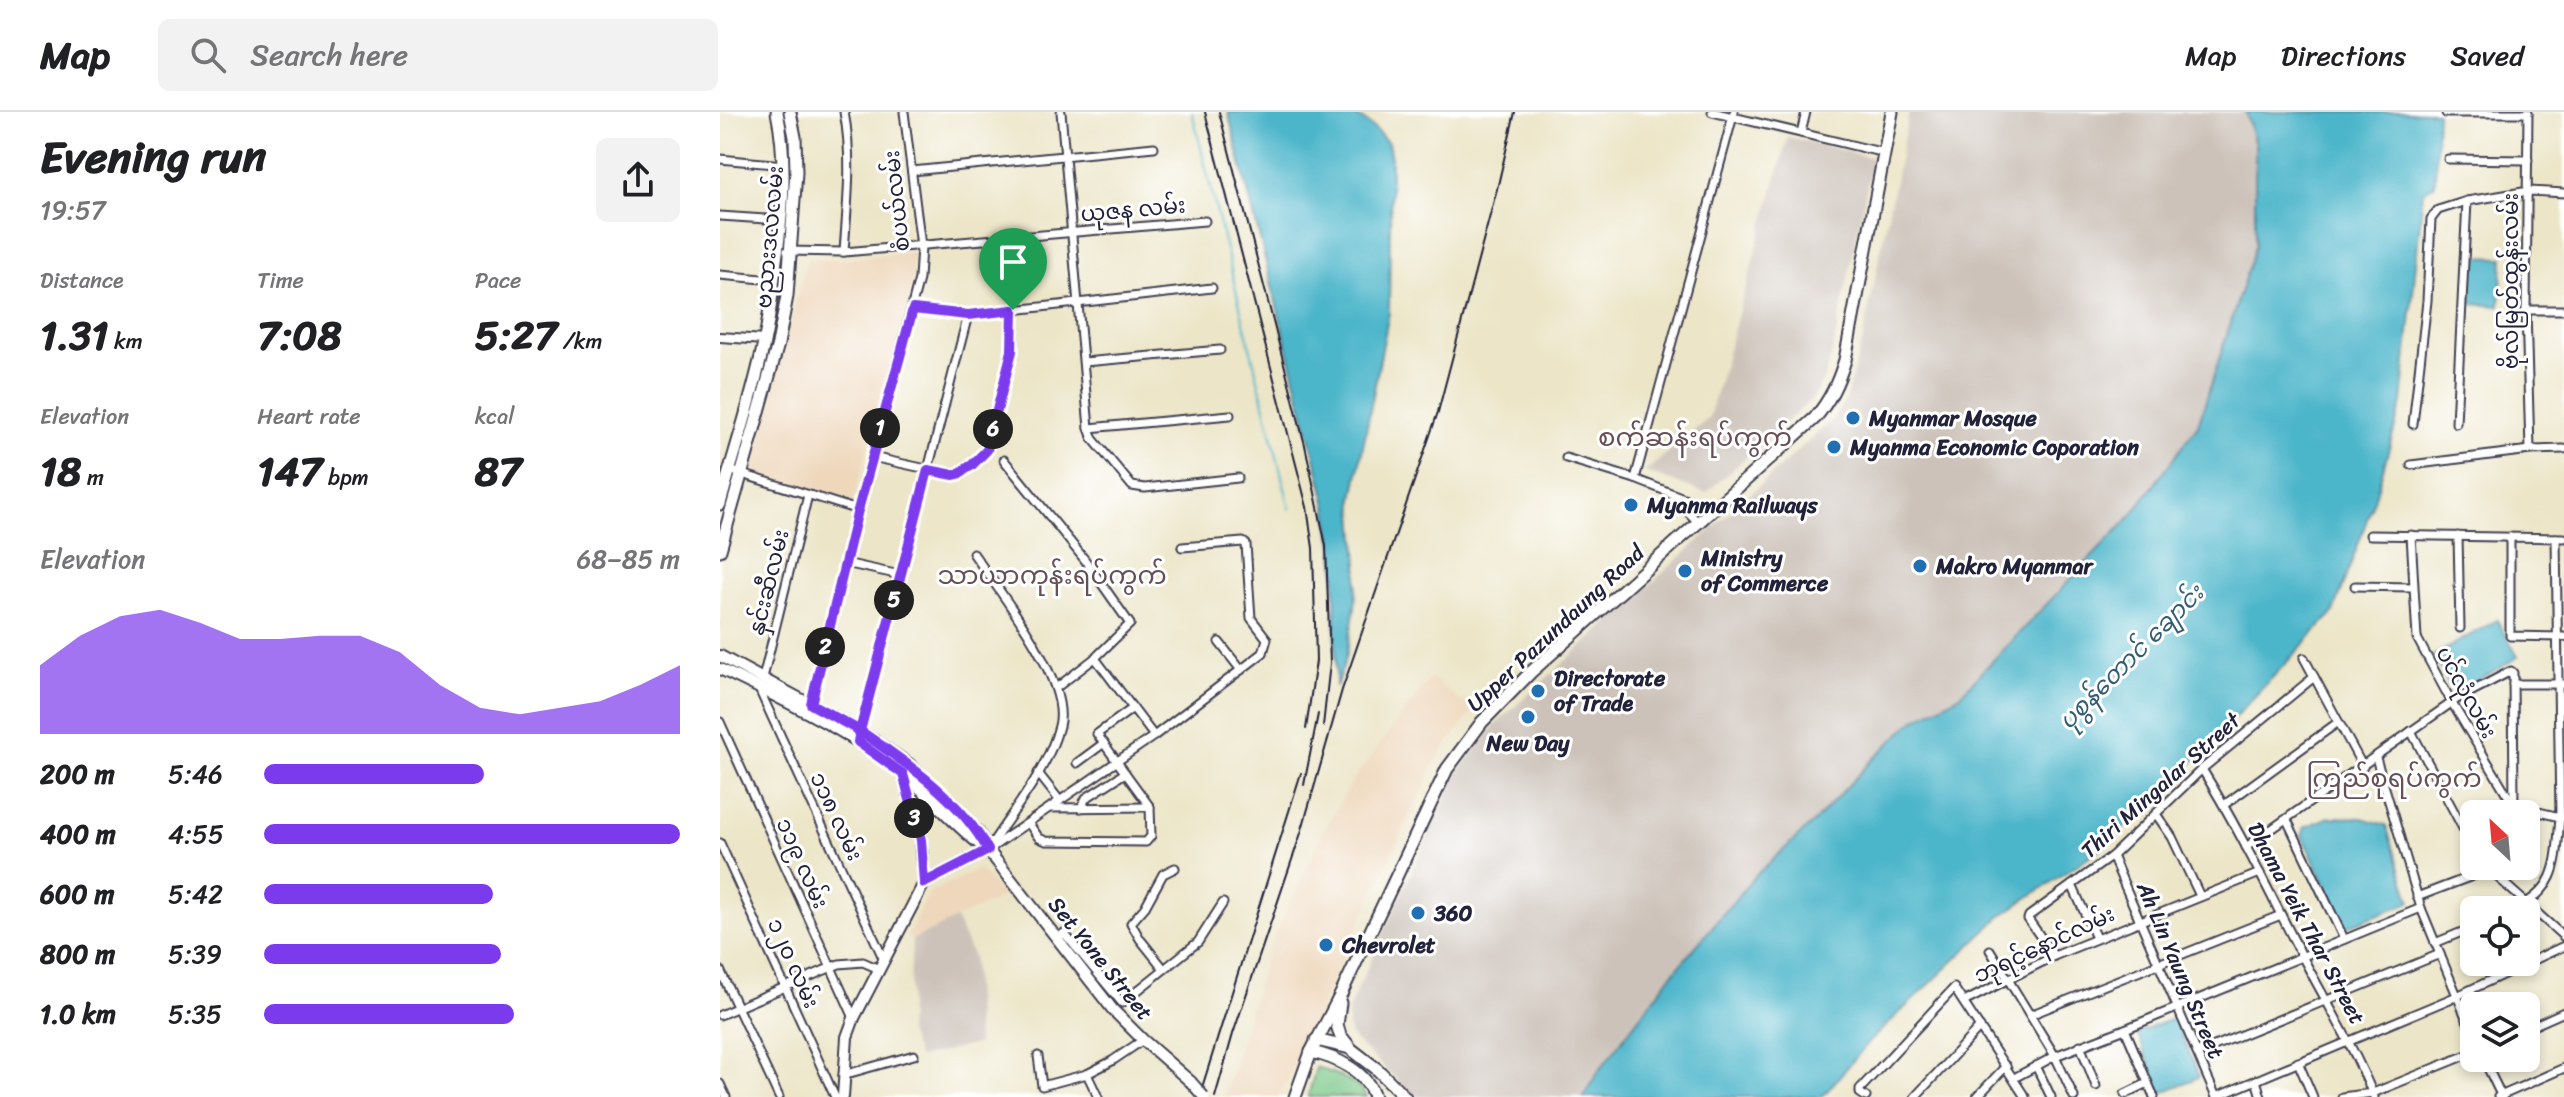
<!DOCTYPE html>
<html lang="en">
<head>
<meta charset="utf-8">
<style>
  body { margin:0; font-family:Sriracha,"Noto Sans Myanmar",sans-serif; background:#f2f2f2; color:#202124; height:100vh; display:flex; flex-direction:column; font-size:30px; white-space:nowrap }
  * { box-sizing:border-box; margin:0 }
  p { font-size:26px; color:#757577 }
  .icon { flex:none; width:44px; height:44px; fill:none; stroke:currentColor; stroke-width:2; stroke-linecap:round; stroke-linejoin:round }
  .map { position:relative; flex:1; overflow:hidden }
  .drawer { display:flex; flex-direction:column; background:#fff; width:720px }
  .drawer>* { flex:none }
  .needle { width:52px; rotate:334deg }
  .tools { position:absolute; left:1740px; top:688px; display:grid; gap:16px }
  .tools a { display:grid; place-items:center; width:80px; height:80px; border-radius:12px; background:#fff; box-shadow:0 4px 12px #0003; font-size:40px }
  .pin { position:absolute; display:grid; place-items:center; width:68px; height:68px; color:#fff; margin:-82px -34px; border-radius:50% 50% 50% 0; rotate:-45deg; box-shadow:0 0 8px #0007 }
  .pin .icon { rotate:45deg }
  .km { position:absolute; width:40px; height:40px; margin:-20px; border-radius:50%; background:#222; color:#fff; font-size:22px; line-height:40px; text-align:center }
  .round { display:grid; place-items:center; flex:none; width:84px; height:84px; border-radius:12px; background:#f2f2f2 }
  .summary { display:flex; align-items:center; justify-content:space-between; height:136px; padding:0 40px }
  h1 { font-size:44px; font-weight:800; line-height:60px }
  .figures { display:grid; grid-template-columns:repeat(3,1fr); gap:12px; height:136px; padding:8px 40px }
  .figures div { display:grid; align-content:center }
  .figures b { font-size:40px; font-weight:800 }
  .figures small { font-size:22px; font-weight:400 }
  .figures p { font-size:22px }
  .chart { height:224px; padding:16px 40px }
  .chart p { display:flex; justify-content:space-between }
  .chart svg { width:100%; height:144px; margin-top:8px; fill:#7c3aed; opacity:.7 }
  ul { padding:0 40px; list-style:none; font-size:26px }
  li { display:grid; grid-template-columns:128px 96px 1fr; align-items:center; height:60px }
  li i { height:20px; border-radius:10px; background:#7c3aed }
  header { display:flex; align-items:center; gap:48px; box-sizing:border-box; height:112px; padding:0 40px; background:#fff; border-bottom:2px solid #e0e0e0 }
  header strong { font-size:38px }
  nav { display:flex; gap:44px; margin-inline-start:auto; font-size:28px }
  .search { width:560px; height:72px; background:#f2f2f2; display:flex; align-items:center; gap:20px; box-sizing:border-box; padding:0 28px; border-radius:12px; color:#757577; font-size:30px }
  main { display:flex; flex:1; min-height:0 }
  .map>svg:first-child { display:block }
</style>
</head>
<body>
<header>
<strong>Map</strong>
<div class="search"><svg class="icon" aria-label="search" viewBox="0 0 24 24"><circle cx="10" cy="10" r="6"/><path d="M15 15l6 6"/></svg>Search here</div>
<nav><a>Map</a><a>Directions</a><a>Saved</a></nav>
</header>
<main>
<section class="drawer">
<div class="summary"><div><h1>Evening run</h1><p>19:57</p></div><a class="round"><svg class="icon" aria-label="share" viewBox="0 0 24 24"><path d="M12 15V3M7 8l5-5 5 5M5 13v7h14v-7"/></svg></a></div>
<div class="figures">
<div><p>Distance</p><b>1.31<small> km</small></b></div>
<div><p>Time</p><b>7:08</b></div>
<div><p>Pace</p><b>5:27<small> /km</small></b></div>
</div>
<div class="figures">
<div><p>Elevation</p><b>18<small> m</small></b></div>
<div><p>Heart rate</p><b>147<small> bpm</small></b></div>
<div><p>kcal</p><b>87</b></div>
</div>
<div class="chart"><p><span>Elevation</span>68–85 m</p>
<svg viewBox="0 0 160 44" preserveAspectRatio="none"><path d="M0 44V23L10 14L20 8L30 6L40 10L50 15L60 15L70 14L80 14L90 19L100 29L110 36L120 38L130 36L140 34L150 29L160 23V44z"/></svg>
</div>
<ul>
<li><b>200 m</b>5:46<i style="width:53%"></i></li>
<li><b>400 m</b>4:55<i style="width:100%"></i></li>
<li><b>600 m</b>5:42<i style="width:55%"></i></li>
<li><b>800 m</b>5:39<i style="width:57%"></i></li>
<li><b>1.0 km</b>5:35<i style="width:60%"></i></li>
</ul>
</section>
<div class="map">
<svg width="1844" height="985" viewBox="0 0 1844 985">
  <rect width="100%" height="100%" fill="#fff"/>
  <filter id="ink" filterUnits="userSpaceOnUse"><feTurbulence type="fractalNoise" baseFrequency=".0125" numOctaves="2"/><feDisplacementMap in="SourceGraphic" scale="16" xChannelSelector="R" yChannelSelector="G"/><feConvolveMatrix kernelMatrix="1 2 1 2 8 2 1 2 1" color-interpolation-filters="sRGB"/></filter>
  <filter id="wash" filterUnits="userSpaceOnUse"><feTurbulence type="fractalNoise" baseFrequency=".006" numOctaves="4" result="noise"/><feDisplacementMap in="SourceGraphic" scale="32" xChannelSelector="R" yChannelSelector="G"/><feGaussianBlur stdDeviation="1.8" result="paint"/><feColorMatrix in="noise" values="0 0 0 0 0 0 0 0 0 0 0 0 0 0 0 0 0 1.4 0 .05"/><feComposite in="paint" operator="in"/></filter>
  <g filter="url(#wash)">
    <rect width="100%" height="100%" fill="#ece5c7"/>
    <g fill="#eed7bb">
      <polygon points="194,140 193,173 132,392 28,367 87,147 121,148"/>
      <polygon points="711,565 754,599 730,628 716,649 609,875 569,966 558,985 504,985 547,839 607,712 636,664"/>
      <polygon points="259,757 283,784 192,828 186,825 210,780"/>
    </g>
    <g fill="#ccc2b9">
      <polygon points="1189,0 1526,0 1535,33 1535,134 1478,312 1412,403 1239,584 1195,608 1153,647 949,866 878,960 863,985 700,985 687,977 632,926 628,913 628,898 738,659 777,611 1112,308 1125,289 1142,230"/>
      <polygon points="1068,25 1153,46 1111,246 1104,266 1093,286 986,381 925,360 989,306"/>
      <polygon points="236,807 253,845 257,932 198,946 188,920 192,828"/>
    </g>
    <path fill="#7cc887" stroke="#4f7561" stroke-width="2" d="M 596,955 C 614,962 636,968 647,985 L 588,985 Z"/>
    <g fill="#4cb5ca" stroke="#376c82" stroke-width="2">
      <polygon points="508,0 612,0 634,2 653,15 668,31 671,46 669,201 633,386 638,452 635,495 626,546 616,575 615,448 607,393"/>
      <polygon points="1526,0 1717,0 1715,72 1703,80 1682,291 1655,385 1614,500 1472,651 1383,735 1281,804 1148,931 1102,985 863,985 878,960 949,866 1036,763 1093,711 1153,647 1195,608 1239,584 1412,403 1478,313 1535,134 1535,33"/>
      <polygon points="1753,145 1783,146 1780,194 1751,192"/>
      <polygon points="1777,508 1798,545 1734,582 1713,544"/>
      <polygon points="1609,705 1642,706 1666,713 1691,790 1626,815 1582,724 1585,715"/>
      <polygon points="1454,906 1479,965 1441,981 1417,921"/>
    </g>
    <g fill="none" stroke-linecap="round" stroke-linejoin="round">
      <polyline stroke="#4cb5ca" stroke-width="2" points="472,0 570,397"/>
    </g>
  </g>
  <g filter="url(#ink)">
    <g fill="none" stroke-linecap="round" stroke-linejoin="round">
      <defs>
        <g id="minor">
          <polyline points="341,0 369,316 373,327 412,374 425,376 518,366"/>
          <polyline points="992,0 1165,41"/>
          <polyline points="1808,0 1806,198 1810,338"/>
          <polyline points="1726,1 1808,1"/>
          <polyline points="1081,21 1086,0"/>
          <polyline points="0,47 64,53"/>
          <polyline points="1728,47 1808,48"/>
          <polyline points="192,59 434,35"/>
          <polyline points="0,104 62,108"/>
          <polyline points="67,139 124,140 485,109"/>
          <path d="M 124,140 C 127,93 133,47 124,0"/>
          <polyline points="0,163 54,168"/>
          <polyline points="193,197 248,203 492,176"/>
          <polyline points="1806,198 1844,198"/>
          <polyline points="364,250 500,238"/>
          <polyline points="1736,311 1747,89 1809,79 1844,81"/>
          <polyline points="1693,312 1707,189 1711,107 1718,98 1747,89"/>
          <polyline points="369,316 510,303"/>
          <polyline points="152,345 234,363 252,353 267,338 270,328 294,228 293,198"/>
          <polyline points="846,346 915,367 992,397"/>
          <polyline points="284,348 365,448 410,512 375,546 336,576"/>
          <polyline points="1691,353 1810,338 1844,337"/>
          <polyline points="9,358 138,398"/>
          <polyline points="915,367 1014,0"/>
          <polyline points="953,385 978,410"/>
          <polyline points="1650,423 1844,426"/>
          <polyline points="1691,423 1697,526 1732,591 1794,694 1844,706"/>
          <polyline points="1738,424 1740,516"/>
          <polyline points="1790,425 1790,524 1844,525"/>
          <path d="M 253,441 C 279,479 351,569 339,614 C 328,658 293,698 269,736"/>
          <polyline points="125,451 180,463"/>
          <polyline points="1635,474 1692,475"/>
          <polyline points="499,530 521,558"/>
          <polyline points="375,546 434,624"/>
          <polyline points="1584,546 1643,655"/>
          <polyline points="43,566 88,383"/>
          <polyline points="1793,572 1842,572"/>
          <polyline points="39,577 164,848"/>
          <polyline points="91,592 138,398 199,167 201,134 184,0"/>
          <polyline points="0,610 134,906"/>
          <polyline points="1691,619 1754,737"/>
          <polyline points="140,620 248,203"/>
          <polyline points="1656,646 1701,796 1754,925"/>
          <polyline points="357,651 384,631"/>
          <path d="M 1482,657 C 1519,717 1549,780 1581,842 C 1606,890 1634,935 1654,985"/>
          <polyline points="318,661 340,689"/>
          <polyline points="1504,693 1617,611"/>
          <polyline points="331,696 430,695"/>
          <polyline points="361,696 366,686 405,661"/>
          <polyline points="1436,702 1452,725 1480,784"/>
          <polyline points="1567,708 1624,827"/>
          <polyline points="309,712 319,726 326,729 426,730 431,724 430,695 377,622 413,596"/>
          <polyline points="0,731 115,985"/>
          <polyline points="1526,735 1737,587 1791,559 1793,561 1794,694"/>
          <polyline points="268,738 434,624 543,541 547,527 531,506 526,432 523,430 462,435"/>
          <polyline points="1392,744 1496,985"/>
          <polyline points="1765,754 1844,825"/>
          <polyline points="1352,773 1376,826"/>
          <polyline points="1697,785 1768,758"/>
          <path d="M 1792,798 C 1839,778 1836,750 1840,705 L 1836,426"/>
          <polyline points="338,826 344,821 402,891 478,830 503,791"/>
          <polyline points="1715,831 1754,815"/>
          <polyline points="1270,838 1335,944 1354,985"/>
          <polyline points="1334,844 1308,807 1309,804 1392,744 1482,657 1594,565"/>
          <polyline points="444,857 420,827 411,811 425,795 443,762 455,756"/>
          <polyline points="0,858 59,985"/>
          <polyline points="1244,890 1334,844 1540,761"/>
          <polyline points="0,903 119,852 143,850 159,857"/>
          <polyline points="1310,903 1561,803"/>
          <polyline points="1405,917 1434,985"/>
          <polyline points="1806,917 1844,900"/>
          <polyline points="1360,933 1376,974"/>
          <polyline points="1477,941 1720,842"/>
          <polyline points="318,944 322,974 367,962 392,949 423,928"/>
          <polyline points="1763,946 1782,985"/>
          <polyline points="1578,950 1593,985"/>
          <polyline points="1316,954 1331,985"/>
          <polyline points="367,962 378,985"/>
          <polyline points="123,963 194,943"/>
          <polyline points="1294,966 1335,944 1405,917 1701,796"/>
          <polyline points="1536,968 1541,985"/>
          <polyline points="0,972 6,985"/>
          <polyline points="1405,982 1428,971"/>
          <polyline points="1146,985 1140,981 1140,977 1234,876 1305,985"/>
          <polyline points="1195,985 1260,915"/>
          <polyline points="1257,985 1286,954"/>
          <polyline points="1496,985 1737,884 1844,834"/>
          <polyline points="1622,985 1653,981 1754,940"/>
          <polyline points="1778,985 1844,956"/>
        </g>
        <polyline id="tertiary" points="0,225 45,228"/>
        <g id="secondary">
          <polyline points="0,544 140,619 189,652 258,720 268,738 393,898 423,928 471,970"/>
          <path d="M 0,557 C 59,585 133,621 183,662 C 213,685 236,716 266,737"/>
          <polyline points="204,771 268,738"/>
          <polyline points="123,985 127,925 134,906 204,771 201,728 183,662 189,652"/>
        </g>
        <g id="primary">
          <path d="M 0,392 C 15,337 34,282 45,226 C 51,198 53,169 57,141 C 63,93 67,47 57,0"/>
          <polyline points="0,438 58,232 67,184 76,60 75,25 70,0"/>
          <polyline points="620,891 617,913 620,923 631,937 657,957 685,985"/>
          <polyline points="596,928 630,936"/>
          <path d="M 591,940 C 615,945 647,959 654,985"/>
          <path d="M 575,985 L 591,940 L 621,882 L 727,657 L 762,610 L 811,560 L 1095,306 C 1110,288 1118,271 1125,248 L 1172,0"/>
        </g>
      </defs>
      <use href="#minor" stroke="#403f50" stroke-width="11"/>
      <use href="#tertiary" stroke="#403f50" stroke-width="12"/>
      <use href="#secondary" stroke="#403f50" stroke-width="14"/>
      <use href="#primary" stroke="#403f50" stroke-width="15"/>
      <use href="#minor" stroke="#fff" stroke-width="7"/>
      <use href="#tertiary" stroke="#fff" stroke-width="8"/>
      <use href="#secondary" stroke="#fff" stroke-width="10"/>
      <use href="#primary" stroke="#fff" stroke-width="11"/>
      <g stroke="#22223b" stroke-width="2">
        <polyline points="485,0 587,395 593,436 596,549 586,617"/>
        <polyline points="499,0 585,333 606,434 610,551 603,614"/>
        <polyline points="584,673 598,602"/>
        <polyline points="479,985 581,661"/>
        <polyline points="495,985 513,922 581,721 622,578 718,300 778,73 795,0"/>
      </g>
      <defs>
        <polyline id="secondary-bridge" points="471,970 484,985"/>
      </defs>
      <use href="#secondary-bridge" stroke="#403f50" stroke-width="14" stroke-linecap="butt"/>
      <use href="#secondary-bridge" stroke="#fff" stroke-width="10"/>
    </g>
  </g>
  <g fill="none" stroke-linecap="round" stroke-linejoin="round" filter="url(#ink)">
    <defs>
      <path id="route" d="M 293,198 L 248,203 L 193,197 L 138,398 L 91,592 L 140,619 L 138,630 L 183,662 L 201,728 L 204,771 L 268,738 C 240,687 187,651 140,619 L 208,358 L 234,363 L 238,362 L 252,353 L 267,338 L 292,239 L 293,198"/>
    </defs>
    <use href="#route" stroke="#fff" stroke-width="16"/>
    <use href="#route" stroke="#7c3aed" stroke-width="10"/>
  </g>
  <g fill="#1f6fb2" stroke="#fff" stroke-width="3">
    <circle cx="1133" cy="306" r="8"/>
    <circle cx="1114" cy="335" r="8"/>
    <circle cx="911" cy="393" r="8"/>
    <circle cx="1200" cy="454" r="8"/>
    <circle cx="965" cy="459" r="8"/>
    <circle cx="818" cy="579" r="8"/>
    <circle cx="808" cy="605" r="8"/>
    <circle cx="698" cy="801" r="8"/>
    <circle cx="606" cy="833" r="8"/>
  </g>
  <g text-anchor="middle" stroke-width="6" stroke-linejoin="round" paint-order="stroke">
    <g font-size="22" fill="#22223b" stroke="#fff">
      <text transform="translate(176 89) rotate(-96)" y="8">စံပယ်လမ်း</text>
      <text transform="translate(413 97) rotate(-5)" y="8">ယုဇန လမ်း</text>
      <text transform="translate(49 125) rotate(-85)" y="8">ဗညားဒလလမ်း</text>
      <text transform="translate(1790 169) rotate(-90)" y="8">ဗိုလ်မြတ်ထွန်းလမ်း</text>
      <text transform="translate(48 470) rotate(-76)" y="8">နှင်းဆီလမ်း</text>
      <text transform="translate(835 516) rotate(-43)" y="8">Upper Pazundaung Road</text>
      <text transform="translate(1747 580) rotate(61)" y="8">ပင်လုံလမ်း</text>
      <text transform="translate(1440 673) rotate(-42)" y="8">Thiri Mingalar Street</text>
      <text transform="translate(117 704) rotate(65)" y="8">၁၁၈ လမ်း</text>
      <text transform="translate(83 751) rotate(66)" y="8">၁၁၉ လမ်း</text>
      <text transform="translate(1587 811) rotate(62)" y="8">Dhama Yeik Thar Street</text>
      <text transform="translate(1324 832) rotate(-25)" y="8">ဘုရင့်နောင်လမ်း</text>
      <text transform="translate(381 846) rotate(51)" y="8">Set Yone Street</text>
      <text transform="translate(74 851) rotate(66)" y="8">၁၂၀ လမ်း</text>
      <text transform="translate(1461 858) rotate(67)" y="8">Ah Lin Yaung Street</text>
    </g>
    <g font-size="22" font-weight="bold" fill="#22223b" stroke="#fff" text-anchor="start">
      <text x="1149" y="314">Myanmar Mosque</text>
      <text x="1130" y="343">Myanma Economic Coporation</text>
      <text x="927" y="401">Myanma Railways</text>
      <text x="981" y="454">Ministry<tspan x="981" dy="25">of Commerce</tspan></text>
      <text x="1216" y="462">Makro Myanmar</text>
      <text x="834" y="574">Directorate<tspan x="834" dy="25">of Trade</tspan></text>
      <text x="808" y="639" text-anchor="middle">New Day</text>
      <text x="714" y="809">360</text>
      <text x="622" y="841">Chevrolet</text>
    </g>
    <g font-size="24" font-style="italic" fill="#335d74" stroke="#fff">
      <text transform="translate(1411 545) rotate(-45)" y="8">ပုစွန်တောင် ချောင်း</text>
    </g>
    <g font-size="26" fill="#675055" stroke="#fff">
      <text x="975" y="334">စက်ဆန်းရပ်ကွက်</text>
      <text x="332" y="472">သာယာကုန်းရပ်ကွက်</text>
      <text x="1674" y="675">ကြည်စုရပ်ကွက်</text>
    </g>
  </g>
</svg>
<div class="tools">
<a><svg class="needle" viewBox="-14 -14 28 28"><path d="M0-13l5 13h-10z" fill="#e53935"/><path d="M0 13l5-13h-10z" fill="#757577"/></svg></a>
<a><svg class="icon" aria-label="locate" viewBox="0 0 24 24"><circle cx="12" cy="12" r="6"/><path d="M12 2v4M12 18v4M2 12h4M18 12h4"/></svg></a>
<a><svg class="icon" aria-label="layers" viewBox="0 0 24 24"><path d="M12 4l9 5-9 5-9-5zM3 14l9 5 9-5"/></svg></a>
</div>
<div class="pin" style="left:293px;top:198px;background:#1e9e55"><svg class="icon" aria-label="arrive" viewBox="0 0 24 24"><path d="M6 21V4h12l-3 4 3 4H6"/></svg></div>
<b class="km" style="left:160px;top:316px">1</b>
<b class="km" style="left:105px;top:535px">2</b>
<b class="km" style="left:194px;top:706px">3</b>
<b class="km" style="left:174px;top:488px">5</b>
<b class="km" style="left:273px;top:317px">6</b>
</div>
</main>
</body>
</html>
